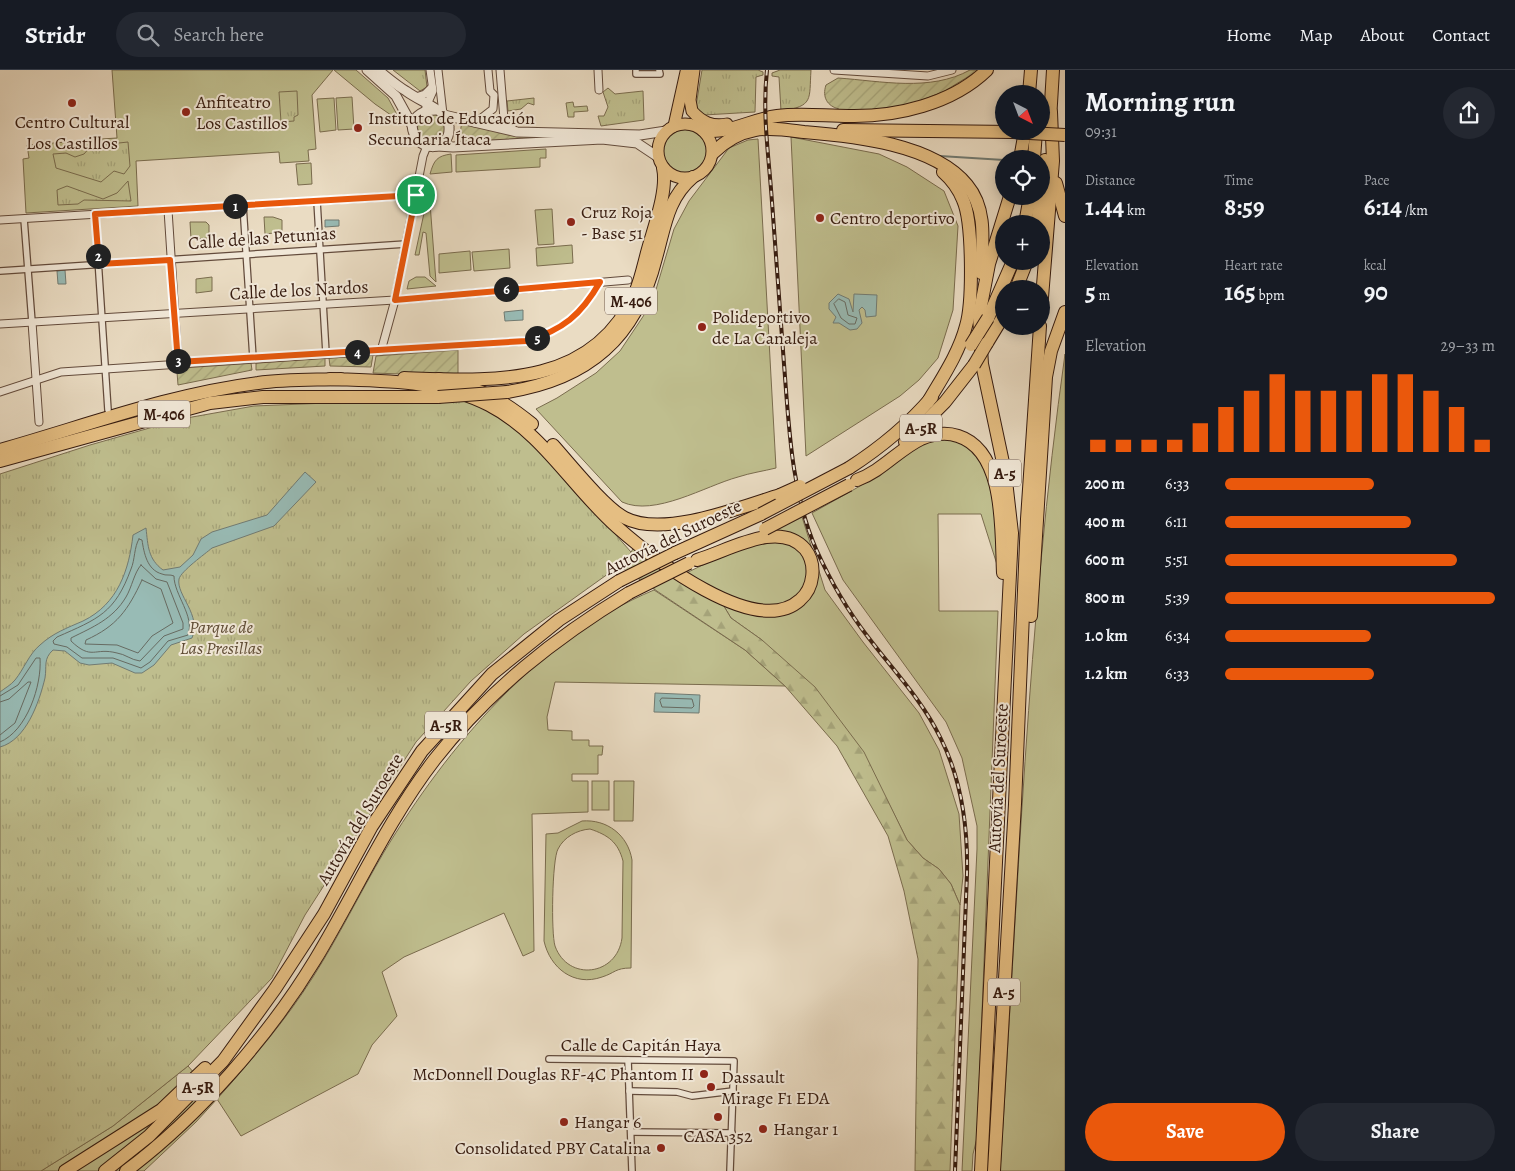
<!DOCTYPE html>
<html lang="en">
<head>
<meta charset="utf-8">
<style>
  body { margin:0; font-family:Alegreya,serif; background:#242831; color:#f1f3f6; height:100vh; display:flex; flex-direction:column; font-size:19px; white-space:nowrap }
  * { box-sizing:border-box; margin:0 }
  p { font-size:16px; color:#9ea1a6 }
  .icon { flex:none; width:28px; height:28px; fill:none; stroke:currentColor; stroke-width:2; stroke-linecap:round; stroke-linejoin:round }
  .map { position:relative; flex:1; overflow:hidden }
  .side { display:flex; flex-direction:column; background:#171b24; width:450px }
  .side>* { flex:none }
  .needle { width:32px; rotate:138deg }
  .buttons { position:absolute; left:995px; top:15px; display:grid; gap:10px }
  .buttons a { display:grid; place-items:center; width:55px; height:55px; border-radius:50%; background:#171b24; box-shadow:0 2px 12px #0003; font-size:25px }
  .pin { position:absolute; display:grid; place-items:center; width:42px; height:42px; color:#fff; margin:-21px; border:2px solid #fff; border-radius:50%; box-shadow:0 1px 5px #0007 }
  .km { position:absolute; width:25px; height:25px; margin:-12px; border-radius:50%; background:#222; color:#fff; font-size:14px; line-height:25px; text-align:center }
  .round { display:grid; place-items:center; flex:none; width:52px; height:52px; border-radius:26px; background:#242831 }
  .head { display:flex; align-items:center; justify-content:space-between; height:85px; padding:0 20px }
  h1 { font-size:28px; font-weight:600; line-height:38px }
  .metrics { display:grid; grid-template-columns:repeat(3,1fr); gap:8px; height:85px; padding:5px 20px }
  .metrics div { display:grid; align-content:center }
  .metrics b { font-size:25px; font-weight:600 }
  .metrics small { font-size:14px; font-weight:400 }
  .metrics p { font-size:14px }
  .chart { height:140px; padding:10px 20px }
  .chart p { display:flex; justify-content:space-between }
  .chart svg { width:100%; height:90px; margin-top:5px; stroke:#ea580c; stroke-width:6 }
  .action { display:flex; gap:10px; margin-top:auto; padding:10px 20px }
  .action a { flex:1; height:58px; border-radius:30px; background:#ea580c; color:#fff; font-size:20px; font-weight:600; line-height:58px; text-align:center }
  .action a+a { background:#242831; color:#f1f3f6 }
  ul { padding:0 20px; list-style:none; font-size:16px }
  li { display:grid; grid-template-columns:80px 60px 1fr; align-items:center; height:38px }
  li i { height:12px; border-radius:6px; background:#ea580c }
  header { display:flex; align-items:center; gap:30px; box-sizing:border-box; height:70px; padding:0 25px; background:#171b24; border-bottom:1px solid #363941 }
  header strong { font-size:24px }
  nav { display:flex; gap:28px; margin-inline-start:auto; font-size:18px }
  .search { width:350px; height:45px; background:#242831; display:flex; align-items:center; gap:12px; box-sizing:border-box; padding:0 18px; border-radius:28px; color:#9ea1a6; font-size:19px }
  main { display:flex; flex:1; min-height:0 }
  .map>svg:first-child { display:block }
</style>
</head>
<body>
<header>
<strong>Stridr</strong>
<div class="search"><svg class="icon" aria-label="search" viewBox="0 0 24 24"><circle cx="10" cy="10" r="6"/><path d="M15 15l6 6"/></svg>Search here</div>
<nav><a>Home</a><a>Map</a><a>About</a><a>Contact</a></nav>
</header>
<main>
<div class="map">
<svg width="1065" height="1101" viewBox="0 0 1065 1101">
  <defs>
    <pattern id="forest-firs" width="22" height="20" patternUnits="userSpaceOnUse" patternTransform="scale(1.25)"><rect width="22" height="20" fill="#bfbe8e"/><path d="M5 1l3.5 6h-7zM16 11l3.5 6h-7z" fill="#a5a379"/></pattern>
    <pattern id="park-tufts" width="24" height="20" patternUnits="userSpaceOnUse" patternTransform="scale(1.25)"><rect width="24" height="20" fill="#bfbe8e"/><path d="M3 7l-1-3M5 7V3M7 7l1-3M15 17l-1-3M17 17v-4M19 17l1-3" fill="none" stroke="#a5a379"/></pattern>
    <pattern id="garden-furrows" width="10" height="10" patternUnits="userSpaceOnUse" patternTransform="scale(1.25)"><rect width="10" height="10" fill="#bfbe8e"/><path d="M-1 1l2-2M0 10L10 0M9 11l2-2" fill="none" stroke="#a5a379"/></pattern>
  </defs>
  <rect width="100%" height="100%" fill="#eadcc3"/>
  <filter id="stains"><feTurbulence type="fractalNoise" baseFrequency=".004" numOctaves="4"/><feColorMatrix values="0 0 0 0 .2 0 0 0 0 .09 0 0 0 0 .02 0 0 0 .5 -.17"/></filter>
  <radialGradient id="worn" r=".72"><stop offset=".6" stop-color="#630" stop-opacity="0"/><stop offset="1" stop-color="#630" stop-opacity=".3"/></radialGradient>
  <g fill="#bfbe8e" stroke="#7a6c4e" fill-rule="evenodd">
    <polygon points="112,0 333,0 312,25 316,79 308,80 309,91 280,93 279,82 136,91 138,136 26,143 23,89 29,88 27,75 67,72 70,78 77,80 83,77 85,70 117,68"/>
    <polygon points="334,0 356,0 388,28 401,52 375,34"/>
    <polygon points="352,27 354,59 338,60 336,28"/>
    <polygon points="334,28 336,60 320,62 317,29"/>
    <circle cx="685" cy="81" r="22"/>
    <polygon points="791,67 879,84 907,97 944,121 958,156 953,240 938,288 919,310 900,326 806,386"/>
    <path d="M 758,69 L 776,398 C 764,401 750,403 738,407 C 705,416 655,447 622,432 L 536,339 L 557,328 L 596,303 L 620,281 L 652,233 L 674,159 L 689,131 L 729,78 L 748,70 Z"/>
    <polygon points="546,79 546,88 540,88 540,97 456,102 456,85"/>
    <path d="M 451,84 L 452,102 L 430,104 C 434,90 437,86 451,84 Z"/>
    <polygon points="311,93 312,114 298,115 296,94"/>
    <polygon points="429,120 436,212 430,206 426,163 423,162 419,185 415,185"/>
    <polygon points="552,139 554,174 538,175 535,140"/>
    <polygon points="264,147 273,147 282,150 282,162 265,164"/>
    <polygon points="190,152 206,152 209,155 209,168 191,169"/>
    <polygon points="572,175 573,193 537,196 536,178"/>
    <polygon points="509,179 510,198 474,201 472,182"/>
    <polygon points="470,181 471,200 439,203 439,184"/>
    <polygon points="212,207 212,221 196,223 196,209"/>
    <polygon points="416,207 425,207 436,216 407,219 409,211"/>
    <path d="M 1065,284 L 1065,1101 L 1000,1101 C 1018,829 1027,554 1065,284 Z"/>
    <path d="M 951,368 C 962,372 975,379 982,390 C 999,419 997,470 1000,504 L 981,444 L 938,444 L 939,541 L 998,541 L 977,1068 L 973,1084 L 972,1101 L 962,1101 L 977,779 L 977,756 L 962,688 L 946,652 L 843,510 L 812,443 L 878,406 L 926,371 Z"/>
    <polygon points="802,447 825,520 863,572 919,643 939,680 959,744 963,806 960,835 951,814 939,799 923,788 907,770 887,730 762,570 731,548 722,533 680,506"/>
    <path d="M 654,520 L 745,580 L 785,616 L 555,612 L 547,647 L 548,660 L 572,661 L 572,670 L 589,670 L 589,676 L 603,676 L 602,685 L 598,685 L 598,704 L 572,704 L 572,711 L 588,711 L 588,742 L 532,744 L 534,881 L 523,886 L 504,843 L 404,887 L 382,902 L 397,946 L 372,975 L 358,1004 L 241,1066 L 217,1029 L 196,1052 L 144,1101 L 41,1101 L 113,1056 L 188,996 L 217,1029 C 251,991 286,950 313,907 C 339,866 360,823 384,782 C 447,677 539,568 654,520 Z"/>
    <rect x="592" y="711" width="17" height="29"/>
    <polygon points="614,711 634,711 633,751 614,751"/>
    <path d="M 582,751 C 607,749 628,765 632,790 L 631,898 C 615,898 615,903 602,907 C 574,917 550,898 544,871 L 546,764 L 558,763 ZM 590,759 C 608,765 618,772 623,791 L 622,868 C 617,906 568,912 555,876 C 551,863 552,790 558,779 C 564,767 577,760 590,759 Z"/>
  </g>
  <polygon fill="url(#forest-firs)" stroke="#7a6c4e" points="634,477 722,533 731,548 762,570 815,617 864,682 907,770 923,788 939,799 951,814 960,835 950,1101 915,1101 918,889 904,821 888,766 837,676 785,616 745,580 618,495 626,491"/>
  <g fill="url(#park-tufts)" stroke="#7a6c4e">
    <polygon points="393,0 425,0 427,17 420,21"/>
    <polygon points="702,0 758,0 763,2 763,5 756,7 755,42 704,45 699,43 696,36"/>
    <path d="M 780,0 L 811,0 C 809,30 814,36 781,41 L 779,7 L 772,6 L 772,3 Z"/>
    <polygon points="608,18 615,24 643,21 644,50 601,56 598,46 604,46 608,37 603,22"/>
    <polygon points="297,21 298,45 294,47 294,51 281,52 279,22"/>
    <polygon points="534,28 534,35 528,33 521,39 508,41 507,31"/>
    <polygon points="573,32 574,37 587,36 588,41 574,42 574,47 568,47 566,33"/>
    <polygon points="128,72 130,96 124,104 114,101 101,112 56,98 53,84 66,83 75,87 84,84 91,76"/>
    <polygon points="128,111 131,131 84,130 78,134 58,135 57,120 67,116 103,129 117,123"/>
    <polygon points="470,331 511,351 553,394 631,482 626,491 524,564 471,611 416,672 305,845 272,908 188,996 113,1056 41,1101 0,1101 0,404 90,375 181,349 254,336 352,332"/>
  </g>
  <g fill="url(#garden-furrows)" stroke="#7a6c4e">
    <path d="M 970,0 L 979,0 L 943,22 L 906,36 L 839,43 L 839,39 C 827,36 822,27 826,15 L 838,8 C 881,11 930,22 970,0 Z"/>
    <circle cx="431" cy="58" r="14"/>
    <polygon points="462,52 545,67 458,73"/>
    <polygon points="458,280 458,306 373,303 376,286"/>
    <polygon points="373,285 371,297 330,296 329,288"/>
    <polygon points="325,288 325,296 256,300 256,293"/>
    <polygon points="251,293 252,300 178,315 177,302 183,297"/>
  </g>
  <g fill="#98bbb5" stroke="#717b73">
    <polygon points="325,150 339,150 339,156 325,157"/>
    <polygon points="65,200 66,214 58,214 57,201"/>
    <polygon points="838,224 849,229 853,242 854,224 877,225 876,246 866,247 865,240 862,237 859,240 862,253 857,259 850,260 839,253 833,253 836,247 829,239 829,233"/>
    <polygon points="523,240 523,250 505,251 504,242"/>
    <path d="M 305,402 L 316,412 L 274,456 L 212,478 C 205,484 181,501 179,509 C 176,525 202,545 192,568 L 171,575 L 154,595 L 142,603 L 135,603 L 112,593 L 89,595 L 80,593 L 65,581 L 53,580 C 43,589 47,596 45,608 C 39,633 26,670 0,677 L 0,622 C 5,618 11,615 15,610 C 24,599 29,584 40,575 C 53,563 67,558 83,551 C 118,534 129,500 133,465 L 146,458 C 148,476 148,489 163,500 L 180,497 L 193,485 L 201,469 L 212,462 L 267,445 Z"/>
    <polygon points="655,623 700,625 699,643 654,642"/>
  </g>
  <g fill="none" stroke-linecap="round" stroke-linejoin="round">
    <g stroke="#676b62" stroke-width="1">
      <polygon points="839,229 845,232 848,245 857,248 855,254 849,254 841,248 834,234"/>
      <path d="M 139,469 L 142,470 C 144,483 147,500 162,504 C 166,506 170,504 174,506 C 174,525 195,546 188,565 L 168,571 L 150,592 L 141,598 L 113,588 L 82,588 L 67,577 L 54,574 L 53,571 L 57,567 C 98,549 115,543 131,499 C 135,490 134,477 139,469 Z"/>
      <path d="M 141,495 L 156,509 L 167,512 L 183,553 L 183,559 L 164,566 L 140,591 C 131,590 125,584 117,583 C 94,577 92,591 71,571 L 71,568 C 93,557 113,549 126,527 C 132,517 134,503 141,495 Z"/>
      <path d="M 142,510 L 161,519 L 173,553 L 152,566 L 138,583 L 117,575 L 85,574 L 86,570 C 117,556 128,540 142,510 Z"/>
      <path d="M 0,626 L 18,615 L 36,588 L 40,588 C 42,615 27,661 0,672"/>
      <polygon points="662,628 692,629 694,636 692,638 662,637 660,631"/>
      <polyline points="0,632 9,629 28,612 31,612 15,653 0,665"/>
    </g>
    <polyline stroke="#717b73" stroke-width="2" points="940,86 1004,90"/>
    <defs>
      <g id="pedestrian">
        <polyline points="636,0 636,4 660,4 659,0"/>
        <polyline points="317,131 326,283"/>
        <polyline points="243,135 253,288"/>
        <polyline points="95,144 108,340"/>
        <polyline points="24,149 32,252"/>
        <polyline points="0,201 406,174"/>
        <polyline points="549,989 734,991 730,1101"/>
        <polyline points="628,990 632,1101"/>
        <polyline points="629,1021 677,1022 692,1026 733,1021"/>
        <polyline points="631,1062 732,1063"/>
      </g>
      <g id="minor">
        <polyline points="438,0 443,44"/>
        <polyline points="500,0 504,49 515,61"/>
        <polyline points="598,0 599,20"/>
        <polyline points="834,0 928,6 952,0"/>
        <polyline points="416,27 425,24 432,17"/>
        <polyline points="426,37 433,21 430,0"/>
        <polyline points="475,53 493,39 494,25 490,21 488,0"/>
        <polyline points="168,140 178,292"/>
        <polyline points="0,150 416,125"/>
        <polyline points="32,252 39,352"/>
        <polyline points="0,254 395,230 628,210"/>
        <polyline points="381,281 395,230 423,86 427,76"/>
        <path d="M 0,322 L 61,302 L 526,271 C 563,260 581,245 600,212"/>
      </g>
      <g id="tertiary">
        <polyline points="367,0 396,26 412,55"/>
        <path d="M 378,0 C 387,7 396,15 406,21 C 417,29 432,35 442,43 C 446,47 449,52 449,57 C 451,83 414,84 412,55 C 416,44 424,40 436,40"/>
        <polyline points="444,45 517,62 640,65 666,61"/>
        <polyline points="437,76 453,77 602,69 637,73 658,87"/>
      </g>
      <g id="primary">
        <path d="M 694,0 L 690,30 L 692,41 C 702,52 712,57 727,54"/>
        <circle cx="685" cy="81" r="27"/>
        <polyline points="674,56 686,2"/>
      </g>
      <g id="trunk">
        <path d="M 404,308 C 491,311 593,319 635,223 C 641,209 644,193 648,179 C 654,157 668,120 663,98"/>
        <path d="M 507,322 C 589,309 636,268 656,188 C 665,157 667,129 693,107"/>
        <path d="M 0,380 C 85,356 170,324 258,313 C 285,309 313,310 341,309"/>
        <polyline points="0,391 210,333 263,327 438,327"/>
      </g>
      <g id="motorway">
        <polyline points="1029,24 1031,0"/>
        <polyline points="1050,50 1053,0"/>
        <path d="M 703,60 C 728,65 752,49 777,46 C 800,43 825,46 849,46 C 896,47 952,34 987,0"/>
        <polyline points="843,60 1013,62"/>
        <path d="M 713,83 C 725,71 738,63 755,60 C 771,57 788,60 804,62 C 854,66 934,74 967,115 C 988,140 982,174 981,203"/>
        <polyline points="1020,89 1025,61"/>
        <polyline points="1034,89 1036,61"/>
        <polyline points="1056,113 1065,146"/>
        <polyline points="1041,124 1045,90"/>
        <polyline points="1025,154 1030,126"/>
        <polyline points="1037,154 1041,126"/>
        <polyline points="1016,219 1027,191"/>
        <polyline points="1041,240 1053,91 1051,42"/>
        <polyline points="988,248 1013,191"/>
        <polyline points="987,273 1004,245"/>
        <path d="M 330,309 C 383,311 441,310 489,335 C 543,363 572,417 617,457 C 651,487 756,570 800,530 C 814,518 817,494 805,479 C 779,449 728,481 697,490"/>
        <path d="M 439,309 C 480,319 499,327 532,354"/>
        <path d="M 928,332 C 942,308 959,283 966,256 C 973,233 973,152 963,130 C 959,120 951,109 943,102"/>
        <polyline points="905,372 945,332 974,295"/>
        <path d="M 553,375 C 570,394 605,438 625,448 C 663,468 742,437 780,425"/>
        <path d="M 849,398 C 880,378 909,354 932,327"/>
        <path d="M 857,410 C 882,401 898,380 921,369 C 933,364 946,362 958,366 C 1006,381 1001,463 1003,503"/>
        <polyline points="675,483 761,444"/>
        <polyline points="1031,546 1046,307 1051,281 1065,242"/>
        <polyline points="65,1101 161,1040 205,998"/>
        <polyline points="105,1101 149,1066 223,991 275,919 324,844 372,756 422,681 492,604 559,550 619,511"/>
        <path d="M 126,1101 C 197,1048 269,966 315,890 C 355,824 387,751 435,689 C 489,620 555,568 629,523"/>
        <polyline points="981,1101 1012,463 1005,402 982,294 979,246 989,194 1010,126"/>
        <polyline points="994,1101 1015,734 1027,449 1040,256"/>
      </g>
    </defs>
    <use href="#pedestrian" stroke="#634b3c" stroke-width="8"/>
    <use href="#minor" stroke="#634b3c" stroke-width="9"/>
    <use href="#tertiary" stroke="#634b3c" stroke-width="11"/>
    <use href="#primary" stroke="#361b0f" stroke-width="13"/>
    <use href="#trunk" stroke="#361b0f" stroke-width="14"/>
    <use href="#motorway" stroke="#361b0f" stroke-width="14"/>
    <use href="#pedestrian" stroke="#f1e8d8" stroke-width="5.5"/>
    <use href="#minor" stroke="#f1e8d8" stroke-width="7"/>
    <use href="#tertiary" stroke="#f1e8d8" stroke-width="9"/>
    <use href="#primary" stroke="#e5be82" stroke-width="11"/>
    <use href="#trunk" stroke="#e5be82" stroke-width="12"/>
    <use href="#motorway" stroke="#e5be82" stroke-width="12"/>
    <defs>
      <path id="rail" d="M 767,0 C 762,44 769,88 772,132 C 776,186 780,240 784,294 C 789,356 791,421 816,479 C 830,510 847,540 868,567 C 893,600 922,630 940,667 C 962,710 968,757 967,804 L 955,1101"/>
    </defs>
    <use href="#rail" stroke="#361b0f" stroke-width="4"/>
    <use href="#rail" stroke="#f1e8d8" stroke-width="2" stroke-dasharray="5.5" stroke-linecap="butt"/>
    <defs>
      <polyline id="trunk-bridge" points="438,327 507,322"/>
      <g id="motorway-bridge">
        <polyline points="1013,62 1065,65"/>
        <polyline points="971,275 988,248"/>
        <polyline points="974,295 987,273"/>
        <polyline points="780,425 800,416"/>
        <polyline points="761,444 849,398"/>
        <polyline points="765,459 849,415"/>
        <polyline points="619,511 675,483"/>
        <polyline points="629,523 689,493"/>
      </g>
    </defs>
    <use href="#trunk-bridge" stroke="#361b0f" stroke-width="14" stroke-linecap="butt"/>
    <use href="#motorway-bridge" stroke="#361b0f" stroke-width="14" stroke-linecap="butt"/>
    <use href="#trunk-bridge" stroke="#e5be82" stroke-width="12"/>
    <use href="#motorway-bridge" stroke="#e5be82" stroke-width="12"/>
  </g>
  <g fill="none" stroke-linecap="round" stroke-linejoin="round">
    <defs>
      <path id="route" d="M 416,125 L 395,230 L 600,212 C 581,245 563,260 526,271 L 178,292 L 170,190 L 99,194 L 95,144 Z"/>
    </defs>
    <use href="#route" stroke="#fff" stroke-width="10"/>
    <use href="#route" stroke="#ea580c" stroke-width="6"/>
  </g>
  <g fill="#8f2418" stroke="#f1e8d8" stroke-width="2">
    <circle cx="72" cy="33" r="5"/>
    <circle cx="186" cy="42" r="5"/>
    <circle cx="358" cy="58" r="5"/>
    <circle cx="820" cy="148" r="5"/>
    <circle cx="571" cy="152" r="5"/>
    <circle cx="702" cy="257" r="5"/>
    <circle cx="704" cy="1004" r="5"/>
    <circle cx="711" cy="1017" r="5"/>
    <circle cx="718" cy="1047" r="5"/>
    <circle cx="564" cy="1052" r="5"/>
    <circle cx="763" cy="1059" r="5"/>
    <circle cx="661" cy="1078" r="5"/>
  </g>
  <g text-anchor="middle" stroke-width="4" stroke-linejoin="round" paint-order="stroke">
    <g fill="#f1e8d8" stroke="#6e584b" stroke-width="1">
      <rect x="605" y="217.5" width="52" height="27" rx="4"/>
      <rect x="138" y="330.5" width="52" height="27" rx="4"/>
      <rect x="900" y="344.5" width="42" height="27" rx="4"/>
      <rect x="989" y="389.5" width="32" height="27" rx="4"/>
      <rect x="425" y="641.5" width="42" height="27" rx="4"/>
      <rect x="988" y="908.5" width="32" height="27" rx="4"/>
      <rect x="177" y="1003.5" width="42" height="27" rx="4"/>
    </g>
    <g font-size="16" font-weight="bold" fill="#361b0f">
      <text x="631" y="237">M-406</text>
      <text x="164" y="350">M-406</text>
      <text x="921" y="364">A-5R</text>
      <text x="1005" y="409">A-5</text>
      <text x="446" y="661">A-5R</text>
      <text x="1004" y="928">A-5</text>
      <text x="198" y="1023">A-5R</text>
    </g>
    <g font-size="18" fill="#361b0f" stroke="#f1e8d8" text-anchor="start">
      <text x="196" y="38">Anfiteatro<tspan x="196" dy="21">Los Castillos</tspan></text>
      <text x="368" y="54">Instituto de Educación<tspan x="368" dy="21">Secundaria Ítaca</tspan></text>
      <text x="72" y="58" text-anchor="middle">Centro Cultural<tspan x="72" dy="21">Los Castillos</tspan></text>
      <text x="581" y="148">Cruz Roja<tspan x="581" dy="21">- Base 51</tspan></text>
      <text x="830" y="154">Centro deportivo</text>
      <text x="712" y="253">Polideportivo<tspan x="712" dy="21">de La Canaleja</tspan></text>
      <text x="694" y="1010" text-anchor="end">McDonnell Douglas RF-4C Phantom II</text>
      <text x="721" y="1013">Dassault<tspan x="721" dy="21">Mirage F1 EDA</tspan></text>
      <text x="574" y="1058">Hangar 6</text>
      <text x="773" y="1065">Hangar 1</text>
      <text x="718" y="1072" text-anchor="middle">CASA 352</text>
      <text x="651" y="1084" text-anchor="end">Consolidated PBY Catalina</text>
    </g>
    <g font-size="18" fill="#361b0f" stroke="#f1e8d8">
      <text transform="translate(262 168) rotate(-4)" y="6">Calle de las Petunias</text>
      <text transform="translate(299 220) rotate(-3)" y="6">Calle de los Nardos</text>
      <text transform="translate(673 467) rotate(-26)" y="6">Autovía del Suroeste</text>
      <text transform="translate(998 708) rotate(-87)" y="6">Autovía del Suroeste</text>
      <text transform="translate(360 749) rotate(-59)" y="6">Autovía del Suroeste</text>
      <text x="641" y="981">Calle de Capitán Haya</text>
    </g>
    <g font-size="18" font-style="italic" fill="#5f4c35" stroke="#f1e8d8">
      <text x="221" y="563">Parque de<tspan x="221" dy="21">Las Presillas</tspan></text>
    </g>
  </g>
  <rect width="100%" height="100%" filter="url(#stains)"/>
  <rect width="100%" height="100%" fill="url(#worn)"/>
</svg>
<div class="buttons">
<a><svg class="needle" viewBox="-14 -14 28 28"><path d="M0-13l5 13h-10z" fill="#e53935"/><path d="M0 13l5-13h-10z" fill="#9ea1a6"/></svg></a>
<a><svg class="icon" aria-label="locate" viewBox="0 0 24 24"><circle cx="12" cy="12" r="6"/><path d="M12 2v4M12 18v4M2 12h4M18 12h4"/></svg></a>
<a>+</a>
<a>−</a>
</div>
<div class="pin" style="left:416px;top:125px;background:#1e9e55"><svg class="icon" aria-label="arrive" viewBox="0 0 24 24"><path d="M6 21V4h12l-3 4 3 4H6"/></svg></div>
<b class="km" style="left:235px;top:136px">1</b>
<b class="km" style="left:98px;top:186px">2</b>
<b class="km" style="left:178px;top:291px">3</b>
<b class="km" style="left:357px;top:282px">4</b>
<b class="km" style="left:537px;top:268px">5</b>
<b class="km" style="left:506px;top:219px">6</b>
</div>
<section class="side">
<div class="head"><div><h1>Morning run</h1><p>09:31</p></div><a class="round"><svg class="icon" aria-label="share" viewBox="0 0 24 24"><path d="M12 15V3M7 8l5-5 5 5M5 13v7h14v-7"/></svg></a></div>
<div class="metrics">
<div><p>Distance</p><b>1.44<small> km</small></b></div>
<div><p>Time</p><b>8:59</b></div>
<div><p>Pace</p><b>6:14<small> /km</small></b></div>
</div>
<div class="metrics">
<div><p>Elevation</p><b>5<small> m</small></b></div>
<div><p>Heart rate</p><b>165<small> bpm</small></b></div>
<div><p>kcal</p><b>90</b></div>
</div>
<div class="chart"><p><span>Elevation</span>29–33 m</p>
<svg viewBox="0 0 160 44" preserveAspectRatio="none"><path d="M5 44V38M15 44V38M25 44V38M35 44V38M45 44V30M55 44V22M65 44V14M75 44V6M85 44V14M95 44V14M105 44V14M115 44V6M125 44V6M135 44V14M145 44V22M155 44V38"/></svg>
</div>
<ul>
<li><b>200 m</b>6:33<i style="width:55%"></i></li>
<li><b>400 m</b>6:11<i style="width:69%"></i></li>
<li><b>600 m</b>5:51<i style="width:86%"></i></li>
<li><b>800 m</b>5:39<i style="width:100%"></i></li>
<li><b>1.0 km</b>6:34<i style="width:54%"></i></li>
<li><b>1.2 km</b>6:33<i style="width:55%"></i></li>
</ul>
<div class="action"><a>Save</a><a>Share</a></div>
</section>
</main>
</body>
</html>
